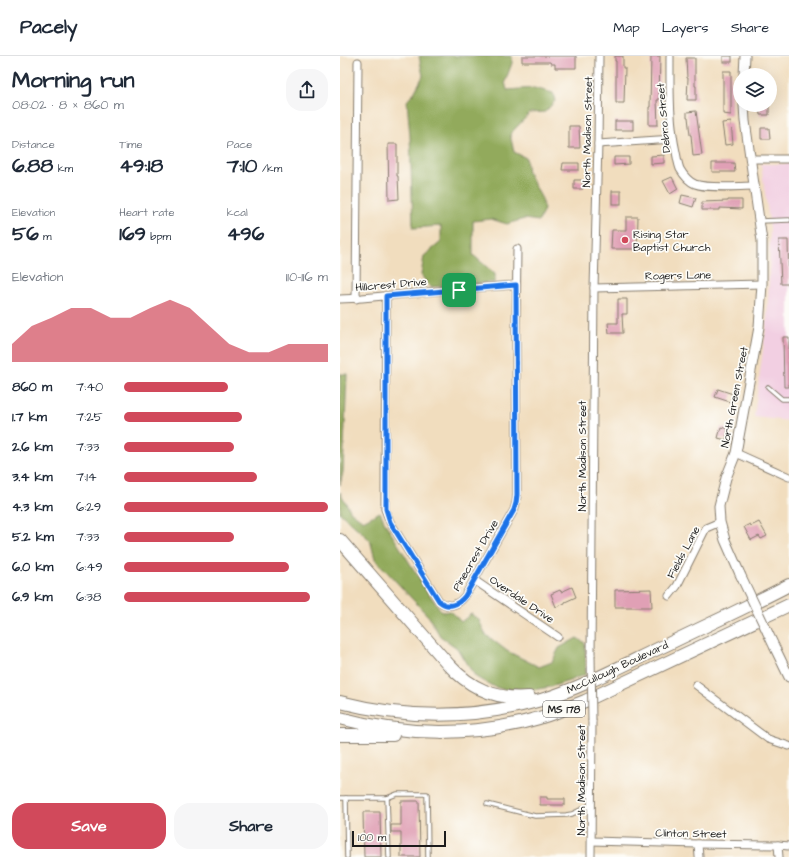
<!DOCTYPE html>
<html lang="en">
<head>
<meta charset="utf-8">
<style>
  body { margin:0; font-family:"Architects Daughter",sans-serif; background:#f6f6f7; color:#1f2937; height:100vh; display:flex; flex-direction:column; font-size:15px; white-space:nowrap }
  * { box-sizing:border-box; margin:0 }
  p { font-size:13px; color:#747a83 }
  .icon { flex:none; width:22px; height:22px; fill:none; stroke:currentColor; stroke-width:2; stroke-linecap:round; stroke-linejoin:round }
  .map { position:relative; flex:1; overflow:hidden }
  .panel { display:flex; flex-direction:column; background:#fff; width:340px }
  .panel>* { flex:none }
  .controls { position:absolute; left:393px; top:12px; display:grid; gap:8px }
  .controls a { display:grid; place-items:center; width:44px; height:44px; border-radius:50%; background:#fff; box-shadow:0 4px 16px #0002; font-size:20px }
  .scale { position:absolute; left:12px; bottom:10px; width:94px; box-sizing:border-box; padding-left:4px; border:2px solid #1c1c1c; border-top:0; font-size:11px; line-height:14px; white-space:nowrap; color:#1c1c1c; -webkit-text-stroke:3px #fdfcf7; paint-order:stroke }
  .pin { position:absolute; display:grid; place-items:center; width:34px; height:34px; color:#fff; margin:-17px; border-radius:8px; box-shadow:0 2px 6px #0006 }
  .round { display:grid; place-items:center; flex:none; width:42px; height:42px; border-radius:16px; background:#f6f6f7 }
  .head { display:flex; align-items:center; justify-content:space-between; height:68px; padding:0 12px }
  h1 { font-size:22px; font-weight:700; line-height:30px }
  .metrics { display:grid; grid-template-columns:repeat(3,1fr); gap:6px; height:68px; padding:4px 12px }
  .metrics div { display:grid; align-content:center }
  .metrics b { font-size:20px; font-weight:700 }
  .metrics small { font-size:11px; font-weight:400 }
  .metrics p { font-size:11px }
  .chart { height:112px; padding:8px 12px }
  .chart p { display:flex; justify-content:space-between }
  .chart svg { width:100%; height:72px; margin-top:4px; fill:#d1495b; opacity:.7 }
  .cta { display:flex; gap:8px; margin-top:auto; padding:8px 12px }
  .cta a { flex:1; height:46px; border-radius:16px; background:#d1495b; color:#fff; font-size:16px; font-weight:700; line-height:46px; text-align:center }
  .cta a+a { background:#f6f6f7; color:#1f2937 }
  ul { padding:0 12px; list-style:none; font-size:13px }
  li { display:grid; grid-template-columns:64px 48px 1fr; align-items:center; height:30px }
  li i { height:10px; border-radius:5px; background:#d1495b }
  header { display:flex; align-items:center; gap:24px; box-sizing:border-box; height:56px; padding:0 20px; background:#fff; border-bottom:1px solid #e0e1e3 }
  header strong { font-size:19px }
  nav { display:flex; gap:22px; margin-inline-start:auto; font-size:14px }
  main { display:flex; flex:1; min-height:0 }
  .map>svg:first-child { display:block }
</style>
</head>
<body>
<header>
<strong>Pacely</strong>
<nav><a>Map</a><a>Layers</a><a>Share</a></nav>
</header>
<main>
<section class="panel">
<div class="head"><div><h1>Morning run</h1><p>08:02 · 8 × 860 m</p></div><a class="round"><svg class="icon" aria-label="share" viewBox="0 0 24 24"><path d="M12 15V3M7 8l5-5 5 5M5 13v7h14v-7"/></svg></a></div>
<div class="metrics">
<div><p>Distance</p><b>6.88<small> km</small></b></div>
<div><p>Time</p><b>49:18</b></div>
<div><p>Pace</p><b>7:10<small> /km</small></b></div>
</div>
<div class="metrics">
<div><p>Elevation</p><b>56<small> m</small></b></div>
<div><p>Heart rate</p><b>169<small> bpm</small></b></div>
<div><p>kcal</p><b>496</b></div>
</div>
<div class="chart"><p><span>Elevation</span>110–116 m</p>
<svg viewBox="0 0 160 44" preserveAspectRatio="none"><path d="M0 44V33L10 22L20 17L30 11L40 11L50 17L60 17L70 11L80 6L90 11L100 22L110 33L120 38L130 38L140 33L150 33L160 33V44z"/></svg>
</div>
<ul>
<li><b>860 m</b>7:40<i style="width:51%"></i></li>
<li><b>1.7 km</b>7:25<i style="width:58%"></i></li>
<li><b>2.6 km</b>7:33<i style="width:54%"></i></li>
<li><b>3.4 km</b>7:14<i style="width:65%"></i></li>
<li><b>4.3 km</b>6:29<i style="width:100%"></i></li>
<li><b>5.2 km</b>7:33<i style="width:54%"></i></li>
<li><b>6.0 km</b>6:49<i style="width:81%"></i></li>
<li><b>6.9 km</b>6:38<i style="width:91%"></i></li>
</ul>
<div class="cta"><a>Save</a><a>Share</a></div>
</section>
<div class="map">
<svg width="449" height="801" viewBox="0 0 449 801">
  <rect width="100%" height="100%" fill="#fdfcf7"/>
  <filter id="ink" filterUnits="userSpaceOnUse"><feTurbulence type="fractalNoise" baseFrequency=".025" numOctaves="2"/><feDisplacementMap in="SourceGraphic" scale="8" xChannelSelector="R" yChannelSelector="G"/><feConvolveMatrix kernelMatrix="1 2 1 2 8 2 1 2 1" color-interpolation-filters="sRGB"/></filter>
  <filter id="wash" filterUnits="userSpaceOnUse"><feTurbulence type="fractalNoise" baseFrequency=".012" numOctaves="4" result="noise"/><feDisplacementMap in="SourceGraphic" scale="16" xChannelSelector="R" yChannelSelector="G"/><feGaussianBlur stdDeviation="0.9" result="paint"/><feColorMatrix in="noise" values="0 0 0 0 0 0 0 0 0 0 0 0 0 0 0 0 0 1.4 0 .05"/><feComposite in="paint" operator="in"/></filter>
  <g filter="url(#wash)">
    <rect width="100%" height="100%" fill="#f1ddbe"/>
    <polygon fill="#f2cfe2" points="421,108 449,108 449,365 414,361 427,264 429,223 430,172"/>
    <g fill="#92aa5c" stroke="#57633c">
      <polygon points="79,0 172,0 172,7 165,26 167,34 194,32 213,37 215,45 205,56 190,57 170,78 174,96 186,102 188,117 202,143 204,153 199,165 184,163 167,168 151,163 133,165 133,199 155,218 155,226 90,231 81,219 84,200 101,186 101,170 73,172 70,80 67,45 74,37 83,20"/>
      <polygon points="0,318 7,318 3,416 0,429"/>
      <polygon points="0,436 11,456 23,465 40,456 46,469 89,538 102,556 111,555 121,566 131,558 139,564 145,578 167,595 199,611 212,606 219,592 237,582 245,587 246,618 229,625 210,631 192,634 175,634 161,633 148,628 136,621 126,607 117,592 100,580 89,561 35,503 30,484 0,457"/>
    </g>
    <g id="blocks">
      <g fill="#e0a0b5">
        <polygon points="182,0 236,0 236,12 215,12 215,8 211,8 210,6 182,6"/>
        <polygon points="275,0 283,0 283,12 285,12 284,47 276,47 276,5 275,5"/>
        <polygon points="311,0 320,0 319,44 317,44 318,69 309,69 309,51 310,51"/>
        <rect x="383" y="0" width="9" height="6"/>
        <polygon points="346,2 355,2 355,30 356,30 356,44 347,44 348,22 347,22"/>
        <polygon points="383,15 391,15 391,59 383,58"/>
        <polygon points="419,49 429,49 429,59 420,59"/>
        <polygon points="356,55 362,99 353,100 351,79 350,79 348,61 347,61 347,56"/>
        <rect x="275" y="65" width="18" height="9"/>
        <polygon points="391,66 393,88 385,89 382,67"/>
        <polygon points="229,70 239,70 240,92 229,92"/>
        <polygon points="421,72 429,72 430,83 421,83"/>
        <polygon points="48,88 57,88 57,120 58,120 59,143 49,144"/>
        <polygon points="324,99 324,107 311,108 311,100"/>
        <polygon points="274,101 289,101 289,108 274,109"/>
        <polygon points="223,107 239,107 239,114 222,114"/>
        <polygon points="372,107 394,107 395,116 372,116"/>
        <polygon points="332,121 338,133 330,138 323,125"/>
        <polygon points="234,124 242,124 243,133 234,133"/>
        <rect x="272" y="135" width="9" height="13"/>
        <polygon points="342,139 356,142 353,151 340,147"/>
        <polygon points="388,144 402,144 402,153 380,152 380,154 362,154 362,146 388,145"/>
        <polygon points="286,161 298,161 297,193 271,193 272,174 286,174"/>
        <polygon points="439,184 448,184 449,228 441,228"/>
        <polygon points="278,243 287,243 287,258 282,258 283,277 269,277 268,267 278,267"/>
        <polygon points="443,281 449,281 449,331 444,331"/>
        <polygon points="378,333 393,338 390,346 375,341"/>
        <polygon points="381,371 388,373 386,384 378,382"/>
        <polygon points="419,466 427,480 421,483 419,480 411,484 404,471 410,468 411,470"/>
        <polygon points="232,531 236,541 225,546 225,547 216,551 211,538 220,534 221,536"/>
        <polygon points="311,533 312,551 275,551 275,534"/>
        <polygon points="200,741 207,741 207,743 225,743 225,749 200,749"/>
        <polygon points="61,745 79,745 80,801 61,801 61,776 51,776 51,769 61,769"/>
        <polygon points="23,756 40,756 41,801 24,801"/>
      </g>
    </g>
  </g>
  <g filter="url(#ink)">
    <use href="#blocks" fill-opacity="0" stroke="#867c6d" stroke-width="1"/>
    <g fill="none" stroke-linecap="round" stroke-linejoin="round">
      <defs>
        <g id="lane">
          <polyline points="420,165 449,164"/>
          <polyline points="428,331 442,343 449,343"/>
          <polyline points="0,742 47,742 49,801"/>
          <polyline points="6,742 7,801"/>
          <polyline points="47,742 57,738 87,738 88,801"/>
          <polyline points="147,748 195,760 226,759 232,758 251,749"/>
        </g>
        <g id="street">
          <path d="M 330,0 C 330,32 329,64 336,96 C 337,101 338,108 340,113 C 344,120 348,125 355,128 C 368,133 399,130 414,130"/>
          <polyline points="258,88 333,83"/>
          <polyline points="410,103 449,103"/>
          <polyline points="254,232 422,228"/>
          <path d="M 46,240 L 45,453 L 50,466 L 99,545 C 108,553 118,549 125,540 L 174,454 L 176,447 L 177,439 L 176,277 L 177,193"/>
          <polyline points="0,243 22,242 119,233 176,229"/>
          <polyline points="16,243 18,6"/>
          <polyline points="396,397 449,421"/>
          <polyline points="134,524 218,581"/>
          <polyline points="329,540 337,530 366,472 380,466"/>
          <polyline points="251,599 254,232 258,88 259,0"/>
          <polyline points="356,629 428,683 449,690"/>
          <polyline points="252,785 358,788 438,789 449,790"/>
          <polyline points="358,788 359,801"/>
          <polyline points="438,789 439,801"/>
          <polyline points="251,801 252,665"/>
        </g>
        <g id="secondary">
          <polyline points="404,19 405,0"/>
          <polyline points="400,518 385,484 380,466 379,450 386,422 396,397 419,271 422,228 422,185 405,65 404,49"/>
          <polyline points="435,592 449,621"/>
        </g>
        <g id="highway">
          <path d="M 0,484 L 109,609 C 131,633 156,644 189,641"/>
          <path d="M 0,646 C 66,663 135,663 201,644 C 244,631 285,608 326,589 C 367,569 409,550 449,529"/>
          <path d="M 0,662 C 65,680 135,681 199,662 C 215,657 230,651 245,645 L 449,549"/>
          <polyline points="0,679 53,679"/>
        </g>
      </defs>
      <use href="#lane" stroke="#867c6d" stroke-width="5.5"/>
      <use href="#street" stroke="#867c6d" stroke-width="9"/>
      <use href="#secondary" stroke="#867c6d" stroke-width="11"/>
      <use href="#highway" stroke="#867c6d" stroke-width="14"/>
      <use href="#lane" stroke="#fff" stroke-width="3.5"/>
      <use href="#street" stroke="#fff" stroke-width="7"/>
      <use href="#secondary" stroke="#fff" stroke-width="9"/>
      <use href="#highway" stroke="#fff" stroke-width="12"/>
      <defs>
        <polyline id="street-bridge" points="251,599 252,665"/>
        <polyline id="secondary-bridge" points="400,518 435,592"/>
      </defs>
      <use href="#street-bridge" stroke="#867c6d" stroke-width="9" stroke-linecap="butt"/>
      <use href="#secondary-bridge" stroke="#867c6d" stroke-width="11" stroke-linecap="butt"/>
      <use href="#street-bridge" stroke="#fff" stroke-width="7"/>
      <use href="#secondary-bridge" stroke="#fff" stroke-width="9"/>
    </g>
  </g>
  <g fill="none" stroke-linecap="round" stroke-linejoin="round" filter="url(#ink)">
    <defs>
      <path id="route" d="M 176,229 L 177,439 L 176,447 L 174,454 L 125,540 C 118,549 108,553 99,545 L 50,466 L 46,453 L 46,240 Z"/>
    </defs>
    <use href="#route" stroke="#fff" stroke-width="8"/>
    <use href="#route" stroke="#1a73e8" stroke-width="5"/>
  </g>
  <circle fill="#d1495b" stroke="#fdfcf7" stroke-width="1.5" cx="285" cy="184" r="4"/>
  <g text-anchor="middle" stroke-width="3.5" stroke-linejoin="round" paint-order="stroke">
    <rect fill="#fdfcf7" stroke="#605f5e" stroke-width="1" x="203" y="645" width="42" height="16" rx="3"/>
    <g font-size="10" font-weight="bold" fill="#1c1c1c">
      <text x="224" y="657">MS 178</text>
    </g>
    <g font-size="11" fill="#1c1c1c" stroke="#fdfcf7">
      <text transform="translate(323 62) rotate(-95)" y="4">Debro Street</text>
      <text transform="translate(247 76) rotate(-89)" y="4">North Madison Street</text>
      <text transform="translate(338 219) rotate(-1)" y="4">Rogers Lane</text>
      <text transform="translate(51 228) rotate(-5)" y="4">Hillcrest Drive</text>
      <text transform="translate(394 341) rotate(-79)" y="4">North Green Street</text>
      <text transform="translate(242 400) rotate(-90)" y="4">North Madison Street</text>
      <text transform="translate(343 496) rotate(-62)" y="4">Fields Lane</text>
      <text transform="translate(135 499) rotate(-60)" y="4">Pinecrest Drive</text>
      <text transform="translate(182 543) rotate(34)" y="4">Overdale Drive</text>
      <text transform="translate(277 611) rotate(-25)" y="4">McCullough Boulevard</text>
      <text transform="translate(241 724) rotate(-90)" y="4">North Madison Street</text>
      <text transform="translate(351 777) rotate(1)" y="4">Clinton Street</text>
    </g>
    <g font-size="11" fill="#1c1c1c" stroke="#fdfcf7" text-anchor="start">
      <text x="293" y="182">Rising Star<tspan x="293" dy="13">Baptist Church</tspan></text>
    </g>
  </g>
</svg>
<div class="controls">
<a><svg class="icon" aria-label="layers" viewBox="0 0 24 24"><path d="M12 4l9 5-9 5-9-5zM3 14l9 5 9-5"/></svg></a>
</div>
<div class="scale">100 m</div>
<div class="pin" style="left:119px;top:234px;background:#1e9e55"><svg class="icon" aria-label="arrive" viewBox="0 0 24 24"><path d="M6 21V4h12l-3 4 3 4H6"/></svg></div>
</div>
</main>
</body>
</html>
